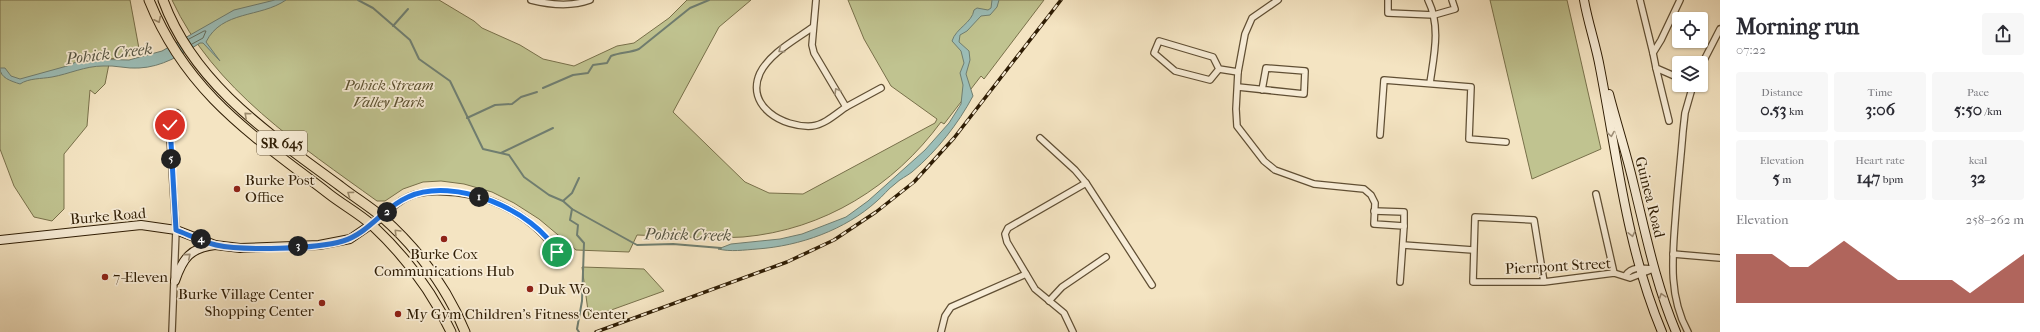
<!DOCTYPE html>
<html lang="en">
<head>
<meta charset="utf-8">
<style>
  body { margin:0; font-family:"IM FELL French Canon",serif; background:#f7f7f7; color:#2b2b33; height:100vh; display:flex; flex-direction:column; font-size:15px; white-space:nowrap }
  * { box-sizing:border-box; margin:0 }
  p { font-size:13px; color:#7c7c81 }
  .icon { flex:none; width:22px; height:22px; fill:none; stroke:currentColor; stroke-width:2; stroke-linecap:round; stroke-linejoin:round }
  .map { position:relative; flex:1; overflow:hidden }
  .sheet { display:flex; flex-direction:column; background:#fff; width:320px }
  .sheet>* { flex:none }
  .tools { position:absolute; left:1672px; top:12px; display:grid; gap:8px }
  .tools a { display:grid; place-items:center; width:36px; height:36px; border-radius:4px; background:#fff; box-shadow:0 1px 3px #0004; font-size:20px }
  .pin { position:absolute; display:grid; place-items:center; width:34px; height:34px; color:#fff; margin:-17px; border:2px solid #fff; border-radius:50%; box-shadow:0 1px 4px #0007 }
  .km { position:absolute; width:20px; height:20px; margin:-10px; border-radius:50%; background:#222; color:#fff; font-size:11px; line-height:20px; text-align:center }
  .round { display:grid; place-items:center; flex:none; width:42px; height:42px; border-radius:4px; background:#f7f7f7 }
  .headline { display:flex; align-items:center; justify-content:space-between; height:68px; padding:0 16px }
  h1 { font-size:22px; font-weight:800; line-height:30px }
  .figures { display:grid; grid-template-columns:repeat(3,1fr); gap:6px; height:68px; padding:4px 16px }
  .figures div { display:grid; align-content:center; border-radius:4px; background:#f7f7f7; text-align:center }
  .figures b { font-size:17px; font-weight:800 }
  .figures small { font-size:11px; font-weight:400 }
  .figures p { font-size:11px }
  .chart { height:112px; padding:8px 16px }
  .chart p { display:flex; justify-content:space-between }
  .chart svg { width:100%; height:72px; margin-top:4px; fill:#8f2418; opacity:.7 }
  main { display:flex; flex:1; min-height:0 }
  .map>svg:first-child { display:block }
</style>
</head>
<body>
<main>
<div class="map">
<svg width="1720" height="332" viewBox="0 0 1720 332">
  <rect width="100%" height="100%" fill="#f4e4c2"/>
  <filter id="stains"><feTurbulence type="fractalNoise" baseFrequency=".005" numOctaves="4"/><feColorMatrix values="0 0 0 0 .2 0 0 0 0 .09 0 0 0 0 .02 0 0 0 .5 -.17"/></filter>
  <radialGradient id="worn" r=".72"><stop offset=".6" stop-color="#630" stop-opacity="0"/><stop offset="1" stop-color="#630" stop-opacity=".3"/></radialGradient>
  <g fill="#c0c390" stroke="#78704a">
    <polygon points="0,0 130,0 140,54 110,59 105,84 95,94 90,90 87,126 64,154 64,209 52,221 34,217 14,186 0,149"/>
    <path d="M 172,0 L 439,0 L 474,21 L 482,28 L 520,45 L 543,59 L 574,66 L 617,46 L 634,43 L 669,18 L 687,0 L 751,0 L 719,27 L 673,112 L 745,182 L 769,193 L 803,194 L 935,123 L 937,119 L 891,86 L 864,39 L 848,0 L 1044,0 L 984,79 L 981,76 L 944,124 L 941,122 C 894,186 824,230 743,237 C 708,239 672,236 637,235 L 629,252 L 576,250 L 539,219 L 514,203 L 492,192 L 464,184 L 441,181 L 423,182 L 403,189 L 385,201 L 377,201 C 301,146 213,89 172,0 Z"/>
    <polygon points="1490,0 1567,0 1601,149 1532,179"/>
    <polygon points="582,267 644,269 664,291 589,318"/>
  </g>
  <g fill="#9cbeb8" stroke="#707e70">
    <path d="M 275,0 L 286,0 C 260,18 222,10 206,42 L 220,61 L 203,43 L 200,43 C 181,55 162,67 139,68 C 127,69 115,65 103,66 C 85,66 69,74 52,77 C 41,79 29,78 20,84 C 11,81 0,78 0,68 L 5,68 L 11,76 L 20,79 L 67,66 L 83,59 L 129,60 L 162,51 L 234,10 Z"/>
    <path d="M 992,0 L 999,0 L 997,7 L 990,15 L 981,16 L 967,31 L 960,35 L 959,42 L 969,51 L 970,60 L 966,74 L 973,96 C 958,124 937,151 912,172 C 907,176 900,179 895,184 C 888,189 883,196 877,201 C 845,230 800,246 757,249 C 744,250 731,252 718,249 L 731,244 L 780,239 L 802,234 L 846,217 L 868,201 L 925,150 L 949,123 L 961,104 L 963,85 L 960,73 L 964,63 L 961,51 L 952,41 C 956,28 972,23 974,10 L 977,8 L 988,10 L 991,8 Z"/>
  </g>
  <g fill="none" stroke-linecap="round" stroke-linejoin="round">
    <polyline stroke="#666e5e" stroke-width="1" points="189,39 204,31 206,31 203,38 192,44"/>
    <g stroke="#707e70" stroke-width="2">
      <polyline points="358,0 373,8 410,40 419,59 450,81 483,149 509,155 524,177 549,195 563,201 572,209 637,245 673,244 721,248"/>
      <polyline points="393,26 408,9"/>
      <path d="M 543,88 L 573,75 L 588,73 L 593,65 L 607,63 L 611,56 C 621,52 630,53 639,49 L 690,8 L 709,0"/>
      <polyline points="467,118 495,105 512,104 521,97 537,92"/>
      <polyline points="501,153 553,128"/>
      <polyline points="563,201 572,193 579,178"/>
      <polyline points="572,209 570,220 578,225 577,235 584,243 582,301 577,329 579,332"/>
    </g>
    <defs>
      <g id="street">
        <path d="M 531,0 C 551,5 571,7 590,0"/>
        <polyline points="1278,0 1252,18 1245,34 1238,72 1236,109 1237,126 1264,161 1275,170 1314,184 1364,189 1371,195 1375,203 1374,224 1404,226 1400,282"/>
        <polyline points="1388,0 1388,13 1434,15 1455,9 1452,0"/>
        <path d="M 1428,0 C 1441,26 1434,55 1430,83"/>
        <polyline points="1640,0 1653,53"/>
        <path d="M 813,27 C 795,40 770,53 760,73 C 745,106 783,128 812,126 C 824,125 836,114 846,107 L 814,53 L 812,45 L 816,0"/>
        <polyline points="1701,66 1720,29"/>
        <polyline points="1656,68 1669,121"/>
        <polyline points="1219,69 1210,80 1175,71 1154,53 1159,41 1213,57 1219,69 1238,72"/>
        <polyline points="1679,78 1656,68 1653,53 1661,40 1680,0"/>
        <polyline points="1238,87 1304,94 1305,71 1266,68 1262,90"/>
        <polyline points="846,107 881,88"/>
        <polyline points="1380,135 1384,80 1471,87 1469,139 1506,142"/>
        <polyline points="1040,138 1075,170 1086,183 1152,285"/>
        <polyline points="1596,194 1614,273"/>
        <polyline points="1374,211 1404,212 1404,226"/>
        <path d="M 382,217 C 390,209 398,201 408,197 C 421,191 434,191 447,192 C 493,194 537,218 561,258"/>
        <polyline points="1403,245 1473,250"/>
        <polyline points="1673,254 1720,258"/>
        <path d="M 1626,275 C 1632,266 1643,268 1653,269"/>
        <polyline points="1544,282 1534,220 1475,217 1473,282 1544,282 1614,273 1630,278 1653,269"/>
        <polyline points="1049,301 1062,287 1106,257"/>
        <polyline points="172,332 176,230 170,139 170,125 177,113"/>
        <polyline points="941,332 945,316 951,307 1026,274"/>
        <polyline points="1073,332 1064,313 1035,289 1007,242 1005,234 1008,228 1086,183"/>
        <path d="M 1688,332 C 1667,294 1673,252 1676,210 C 1678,183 1681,157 1683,131 L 1685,113 L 1693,85"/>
      </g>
      <g id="secondary">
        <path d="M 1584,0 C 1588,23 1596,45 1600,68 C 1617,156 1627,249 1662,332"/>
        <path d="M 1609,94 C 1617,125 1627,155 1634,186 C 1646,235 1656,285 1676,332"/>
        <polyline points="0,240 141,225 176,230 215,245 240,248 319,245 350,239 382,217"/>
        <path d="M 175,281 C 183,258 190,248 215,245"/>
      </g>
      <g id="primary">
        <path d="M 149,0 C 187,94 253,135 329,194 C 343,205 360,214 373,226 C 406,257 432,291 451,332"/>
        <path d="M 163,0 C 194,85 271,135 340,186 C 354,197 369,206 382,217 C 417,248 447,288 465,332"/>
      </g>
    </defs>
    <use href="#street" stroke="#604f34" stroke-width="8"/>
    <use href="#secondary" stroke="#2f1d04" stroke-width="10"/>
    <use href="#primary" stroke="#2f1d04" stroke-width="11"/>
    <use href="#street" stroke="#f8edd7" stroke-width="5.5"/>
    <use href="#secondary" stroke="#f8edd7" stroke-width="8"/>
    <use href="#primary" stroke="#f4e4c2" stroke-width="9"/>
    <defs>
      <polyline id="rail" points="596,332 787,262 834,240 876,212 914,182 954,138 1061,0"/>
    </defs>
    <use href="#rail" stroke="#2f1d04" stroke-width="3.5"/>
    <use href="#rail" stroke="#f8edd7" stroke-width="2" stroke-dasharray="6" stroke-linecap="butt"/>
  </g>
  <defs><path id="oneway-chevron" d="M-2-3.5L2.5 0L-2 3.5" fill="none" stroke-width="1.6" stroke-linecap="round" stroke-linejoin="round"/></defs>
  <g stroke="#9b8a6c">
    <use href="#oneway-chevron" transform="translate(158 20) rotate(64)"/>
    <use href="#oneway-chevron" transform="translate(247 115) rotate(-138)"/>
    <use href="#oneway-chevron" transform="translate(350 194) rotate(-144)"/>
    <use href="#oneway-chevron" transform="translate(397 232) rotate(-135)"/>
  </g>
  <g stroke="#9e8f78">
    <use href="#oneway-chevron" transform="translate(781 50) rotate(143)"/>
    <use href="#oneway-chevron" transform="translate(837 91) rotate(-121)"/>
    <use href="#oneway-chevron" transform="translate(1611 134) rotate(81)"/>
    <use href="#oneway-chevron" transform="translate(1632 234) rotate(77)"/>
    <use href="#oneway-chevron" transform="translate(188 256) rotate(-40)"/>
    <use href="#oneway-chevron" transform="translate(1662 296) rotate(-108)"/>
  </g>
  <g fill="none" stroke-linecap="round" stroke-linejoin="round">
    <defs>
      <path id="route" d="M 170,125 L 176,230 C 189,235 203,242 216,245 C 244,251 316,249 343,241 C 369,233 384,207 408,197 C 454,176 534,210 557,252"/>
    </defs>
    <use href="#route" stroke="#fff" stroke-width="8"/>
    <use href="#route" stroke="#1a73e8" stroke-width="5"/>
  </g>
  <g fill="#8f2418" stroke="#f8edd7" stroke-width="1.5">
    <circle cx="237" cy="189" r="4"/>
    <circle cx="444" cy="239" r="4"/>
    <circle cx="105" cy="277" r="4"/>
    <circle cx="530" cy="289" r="4"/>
    <circle cx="322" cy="303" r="4"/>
    <circle cx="398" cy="314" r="4"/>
  </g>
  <g text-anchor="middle" stroke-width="3.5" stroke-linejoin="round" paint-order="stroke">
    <rect fill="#f8edd7" stroke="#6b5b43" stroke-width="1" x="257" y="131" width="50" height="24" rx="3"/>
    <g font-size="14" font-weight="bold" fill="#2f1d04">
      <text x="282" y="148">SR 645</text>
    </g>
    <g font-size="15" font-style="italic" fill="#5a4f2e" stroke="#f8edd7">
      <text x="389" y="90">Pohick Stream<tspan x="389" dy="17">Valley Park</tspan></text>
    </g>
    <g font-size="15" fill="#2f1d04" stroke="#f8edd7" text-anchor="start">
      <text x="245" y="185">Burke Post<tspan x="245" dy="17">Office</tspan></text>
      <text x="444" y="259" text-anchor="middle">Burke Cox<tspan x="444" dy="17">Communications Hub</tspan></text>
      <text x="113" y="282">7-Eleven</text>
      <text x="538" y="294">Duk Wo</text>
      <text x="314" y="299" text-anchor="end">Burke Village Center<tspan x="314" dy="17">Shopping Center</tspan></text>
      <text x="406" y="319">My Gym Children's Fitness Center</text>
    </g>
    <g font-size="15" fill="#2f1d04" stroke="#f8edd7">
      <text transform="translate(1650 197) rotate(76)" y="5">Guinea Road</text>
      <text transform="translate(108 216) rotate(-5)" y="5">Burke Road</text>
      <text transform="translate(1558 266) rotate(-3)" y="5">Pierrpont Street</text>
    </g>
    <g font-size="16" font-style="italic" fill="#555543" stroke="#f8edd7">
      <text transform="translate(109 53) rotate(-7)" y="6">Pohick Creek</text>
      <text transform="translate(688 234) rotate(1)" y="6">Pohick Creek</text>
    </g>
  </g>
  <rect width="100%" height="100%" filter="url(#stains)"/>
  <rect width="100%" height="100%" fill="url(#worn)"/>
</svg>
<div class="tools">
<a><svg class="icon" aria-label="locate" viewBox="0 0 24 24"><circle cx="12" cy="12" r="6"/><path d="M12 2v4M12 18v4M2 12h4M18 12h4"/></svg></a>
<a><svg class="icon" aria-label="layers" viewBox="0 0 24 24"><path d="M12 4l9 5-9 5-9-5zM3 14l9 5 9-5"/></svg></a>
</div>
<div class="pin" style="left:557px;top:252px;background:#1e9e55"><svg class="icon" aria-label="arrive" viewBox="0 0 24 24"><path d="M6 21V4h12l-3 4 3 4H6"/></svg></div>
<div class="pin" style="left:170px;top:125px;background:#d93025"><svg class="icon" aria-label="check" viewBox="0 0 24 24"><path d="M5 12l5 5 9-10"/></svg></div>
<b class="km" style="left:479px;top:197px">1</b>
<b class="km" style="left:387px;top:212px">2</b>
<b class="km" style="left:298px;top:246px">3</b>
<b class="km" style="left:201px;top:239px">4</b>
<b class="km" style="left:171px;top:159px">5</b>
</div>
<section class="sheet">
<div class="headline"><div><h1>Morning run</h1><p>07:22</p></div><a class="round"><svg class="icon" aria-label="share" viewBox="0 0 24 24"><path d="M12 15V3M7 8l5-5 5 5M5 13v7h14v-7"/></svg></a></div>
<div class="figures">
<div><p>Distance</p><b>0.53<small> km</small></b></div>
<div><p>Time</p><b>3:06</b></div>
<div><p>Pace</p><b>5:50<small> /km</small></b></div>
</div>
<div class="figures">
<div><p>Elevation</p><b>5<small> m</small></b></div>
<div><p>Heart rate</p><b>147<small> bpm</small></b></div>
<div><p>kcal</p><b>32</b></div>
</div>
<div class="chart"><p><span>Elevation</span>258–262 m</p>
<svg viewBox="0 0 160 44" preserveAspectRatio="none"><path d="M0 44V14L10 14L20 14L30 22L40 22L50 14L60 6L70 14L80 22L90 30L100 30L110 30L120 30L130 38L140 30L150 22L160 14V44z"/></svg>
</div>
</section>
</main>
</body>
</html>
